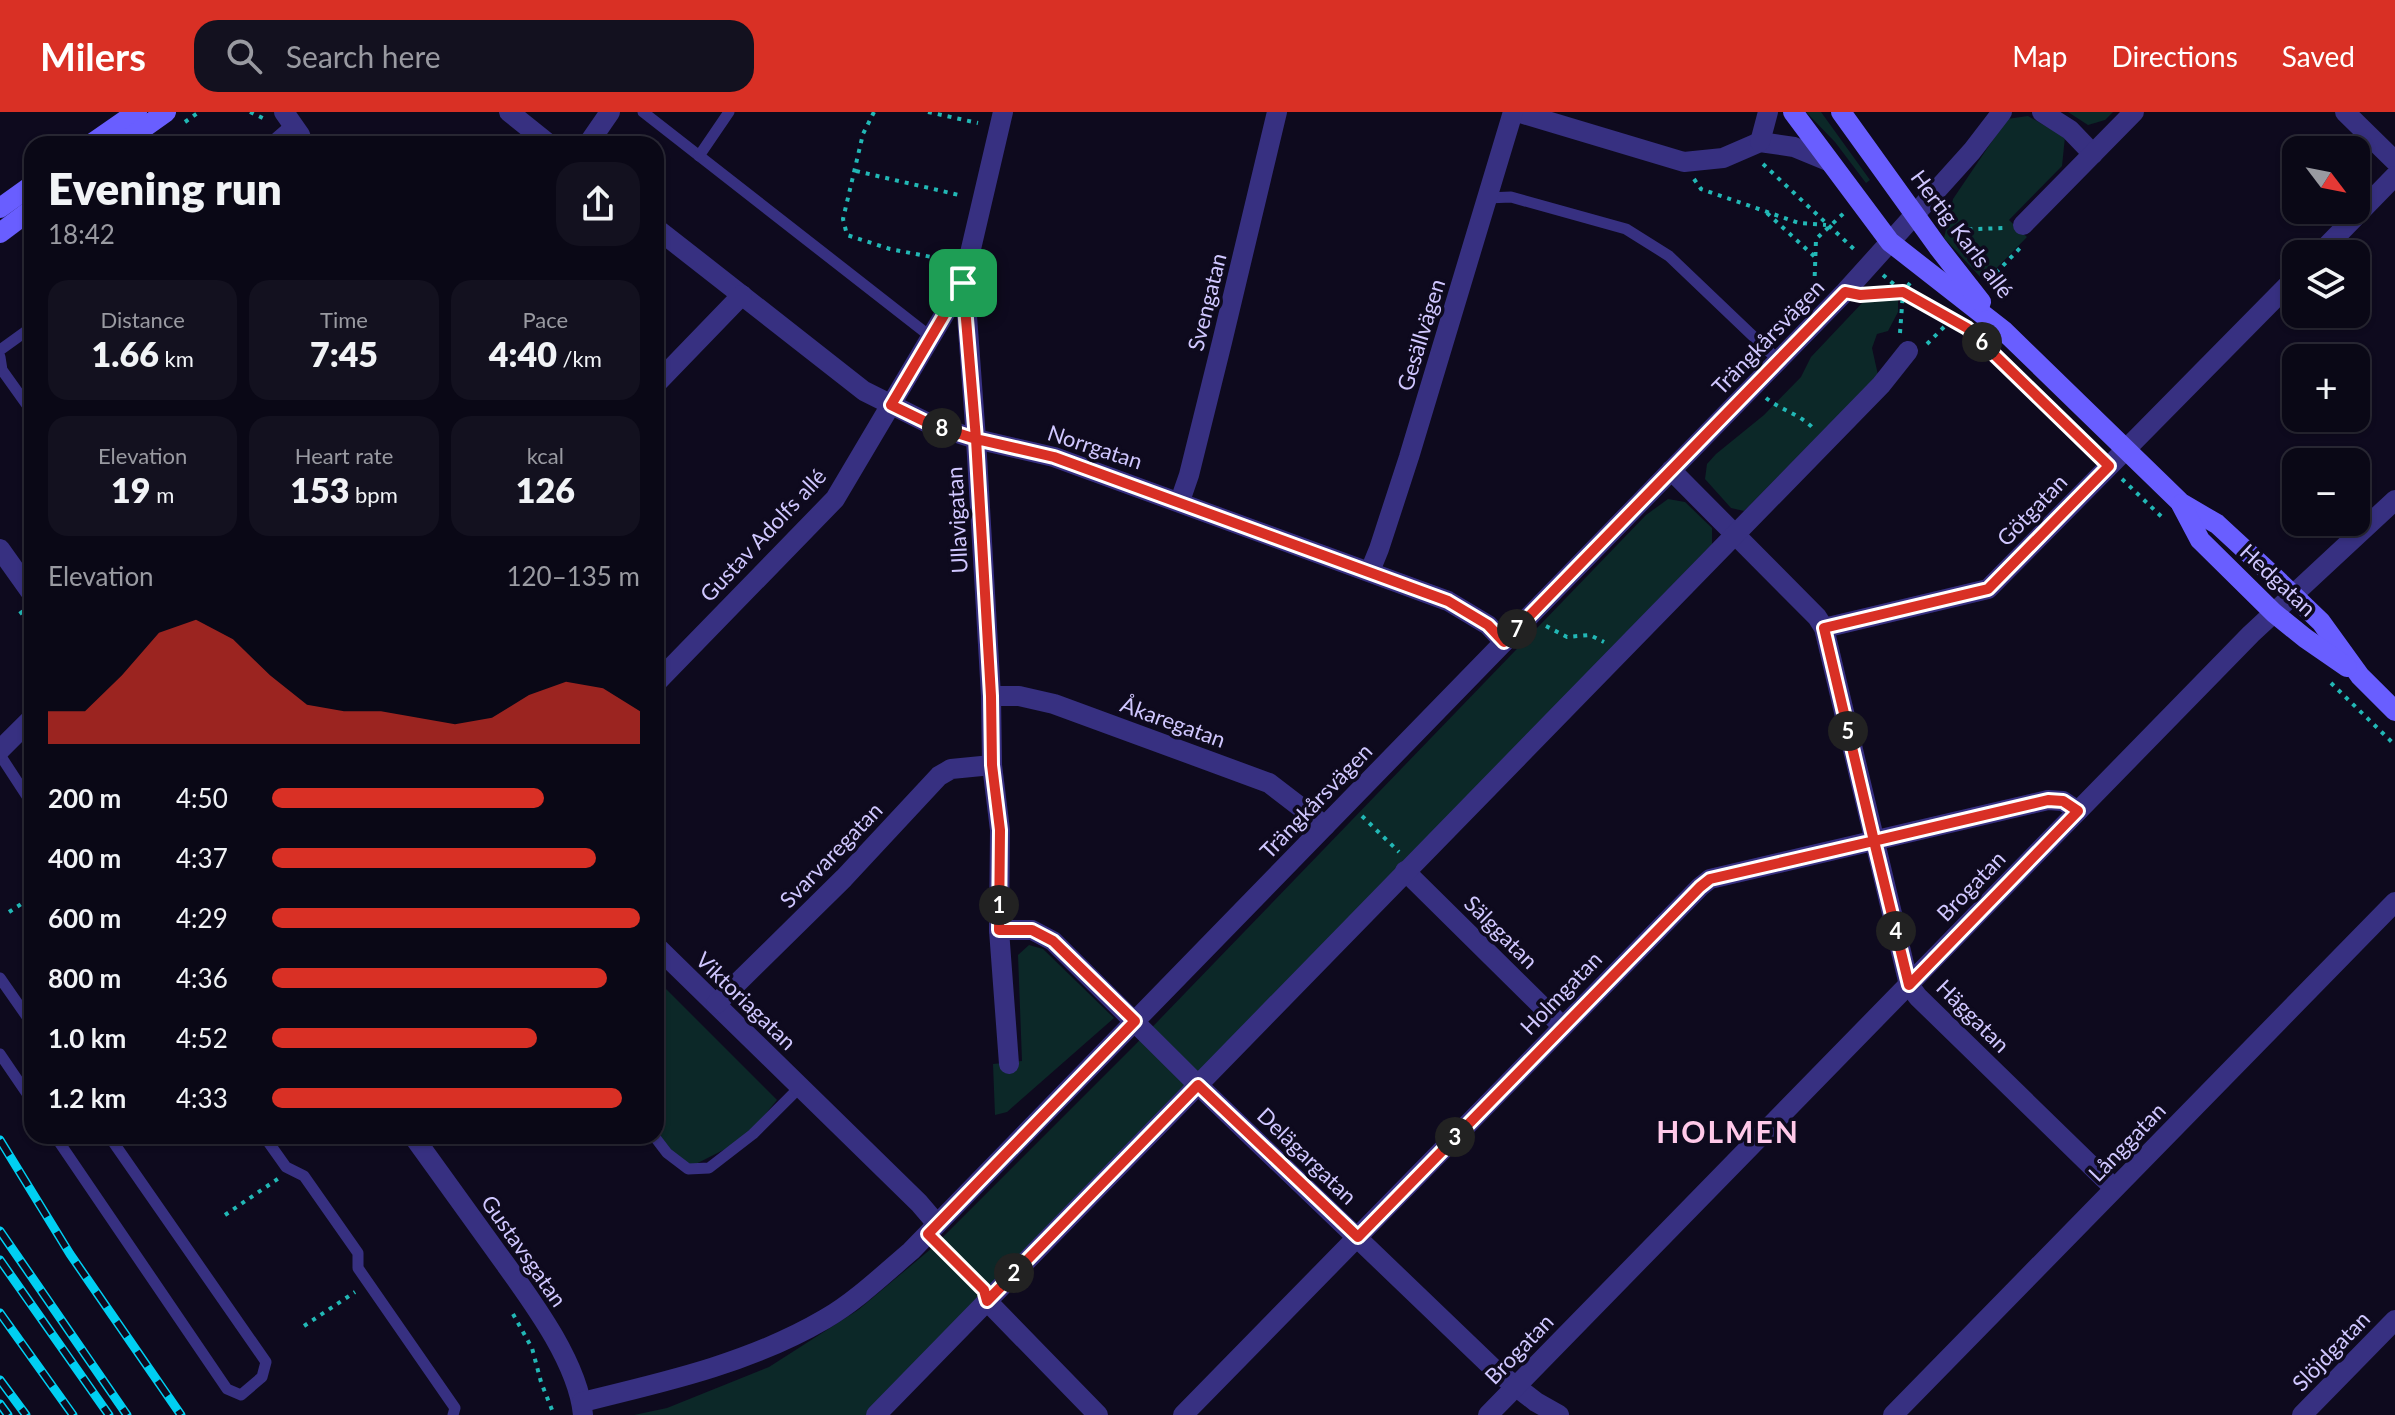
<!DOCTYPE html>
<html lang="en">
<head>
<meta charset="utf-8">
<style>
  body { margin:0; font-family:Lato,sans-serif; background:#13111f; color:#f1f3f6; height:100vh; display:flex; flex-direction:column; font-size:30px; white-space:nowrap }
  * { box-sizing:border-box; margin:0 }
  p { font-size:26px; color:#999aa1 }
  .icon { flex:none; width:44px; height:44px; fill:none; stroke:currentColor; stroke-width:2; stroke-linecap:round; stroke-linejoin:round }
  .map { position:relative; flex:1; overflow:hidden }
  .drawer { position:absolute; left:24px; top:24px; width:640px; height:1008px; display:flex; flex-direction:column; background:#0a0816; border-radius:24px; box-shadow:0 2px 6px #0004,0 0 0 2px #2a2935 }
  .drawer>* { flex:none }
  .needle { width:52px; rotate:122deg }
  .buttons { position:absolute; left:2282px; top:24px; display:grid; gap:16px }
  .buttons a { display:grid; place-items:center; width:88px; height:88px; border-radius:16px; background:#0a0816; box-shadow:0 2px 6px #0004,0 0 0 2px #2a2935; font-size:40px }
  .pin { position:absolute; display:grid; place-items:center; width:68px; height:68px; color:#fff; margin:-34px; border-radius:16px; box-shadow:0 4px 12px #0006 }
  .km { position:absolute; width:40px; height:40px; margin:-20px; border-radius:50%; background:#222; color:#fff; font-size:22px; line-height:40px; text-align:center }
  .round { display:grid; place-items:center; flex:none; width:84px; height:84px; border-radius:24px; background:#13111f }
  .overview { display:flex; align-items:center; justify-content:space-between; height:136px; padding:0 24px }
  h1 { font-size:44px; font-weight:800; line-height:60px }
  .metrics { display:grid; grid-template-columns:repeat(3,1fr); gap:12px; height:136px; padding:8px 24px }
  .metrics div { display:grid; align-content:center; border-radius:20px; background:#13111f; text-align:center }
  .metrics b { font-size:34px; font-weight:800 }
  .metrics small { font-size:22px; font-weight:400 }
  .metrics p { font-size:22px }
  .chart { height:224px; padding:16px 24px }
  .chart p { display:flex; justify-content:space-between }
  .chart svg { width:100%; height:144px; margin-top:8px; fill:#d93025; opacity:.7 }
  ul { padding:0 24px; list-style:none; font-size:26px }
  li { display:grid; grid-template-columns:128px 96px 1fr; align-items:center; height:60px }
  li i { height:20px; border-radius:10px; background:#d93025 }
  header { display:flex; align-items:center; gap:48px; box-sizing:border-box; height:112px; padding:0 40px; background:#d93025; color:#fff }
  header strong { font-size:38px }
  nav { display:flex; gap:44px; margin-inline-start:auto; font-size:28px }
  .search { width:560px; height:72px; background:#13111f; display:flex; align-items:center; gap:20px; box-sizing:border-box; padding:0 28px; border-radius:24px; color:#999aa1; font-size:30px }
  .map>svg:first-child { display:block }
</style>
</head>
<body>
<header>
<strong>Milers</strong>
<div class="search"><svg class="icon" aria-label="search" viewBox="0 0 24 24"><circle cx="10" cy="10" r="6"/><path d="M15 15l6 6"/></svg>Search here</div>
<nav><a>Map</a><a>Directions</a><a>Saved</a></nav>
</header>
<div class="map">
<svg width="2395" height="1303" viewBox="0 0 2395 1303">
  <rect width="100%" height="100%" fill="#0e0a1e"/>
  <g fill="#0c2828">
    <polygon points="1806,0 1821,0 1870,68 1866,71 1835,30"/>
    <polygon points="2068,0 2113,0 2105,8 2088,13"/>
    <polygon points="2028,4 2065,25 2062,54 2009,108 2027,125 1984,169 1944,126 1953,87 2007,7"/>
    <polygon points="1898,185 1898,200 1888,219 1877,222 1872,236 1878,263 1744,399 1731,396 1705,367 1707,352 1716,342 1764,303 1801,265 1811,245 1863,190"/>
    <polygon points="1668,387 1685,390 1712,416 1712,432 870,1303 634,1303 667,1296 769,1255 858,1198 932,1136 1134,934 1646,403"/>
    <polygon points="1029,833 1043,837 1114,906 1007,1000 995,1003 993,952 1022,949 1018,843"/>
    <polygon points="656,867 777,988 745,1027 684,1058 656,1022"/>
  </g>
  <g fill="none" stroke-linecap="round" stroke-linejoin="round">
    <g stroke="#22b8b6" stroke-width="4" stroke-dasharray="4 6" stroke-linecap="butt">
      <polyline points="250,0 267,8"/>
      <polyline points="874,0 863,22 843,107 847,123 890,137 947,148"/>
      <polyline points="928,0 978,11"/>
      <polyline points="185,10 199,0"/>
      <polyline points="1763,52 1856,139"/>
      <polyline points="856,59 959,83"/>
      <polyline points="1694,67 1701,77 1799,111 1826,113"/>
      <polyline points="1767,101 1815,145"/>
      <polyline points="1950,121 1952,118 2004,116"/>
      <polyline points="1965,134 1977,149"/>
      <polyline points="1883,163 1903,180 1956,210"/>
      <polyline points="1989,168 2022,134"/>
      <polyline points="1871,182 1903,180 1910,171"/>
      <polyline points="1814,184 1816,127 1844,101"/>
      <polyline points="1900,221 1903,180"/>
      <polyline points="1979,227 2096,341"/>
      <polyline points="1927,232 1952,207"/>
      <path d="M 1766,286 C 1781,298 1799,302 1812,315"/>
      <polyline points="2122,367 2165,408"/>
      <polyline points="20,499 32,516"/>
      <polyline points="1546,514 1567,525 1590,523 1604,530"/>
      <polyline points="2331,571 2395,633"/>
      <polyline points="1362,704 1399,740"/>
      <polyline points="9,800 32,785"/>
      <polyline points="225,1103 279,1066"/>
      <polyline points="940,1134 979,1173"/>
      <polyline points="513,1202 532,1236 541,1270 554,1303"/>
      <polyline points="304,1214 355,1180"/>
    </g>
    <g stroke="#373081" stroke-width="11">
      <polyline points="643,0 931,225"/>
      <polyline points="269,32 292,12"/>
      <polyline points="699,44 729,0"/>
      <polyline points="1487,86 1511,85 1626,117 1669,144 1778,248"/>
      <polyline points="0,238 32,215"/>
      <polyline points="0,245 2,258 32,300"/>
      <polyline points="0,643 32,692"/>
      <polyline points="0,866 32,912"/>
      <polyline points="0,942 32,989"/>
      <polyline points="55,1024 227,1277 241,1283 262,1265 266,1250 109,1024"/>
      <polyline points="264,1024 286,1055 304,1064 358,1141 358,1156 455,1296 453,1303"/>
      <polyline points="654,1024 667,1041 688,1057 709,1056 753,1022 800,975"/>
    </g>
    <g stroke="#373081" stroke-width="20">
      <polyline points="284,0 300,23 303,32"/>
      <polyline points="509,0 549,32"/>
      <polyline points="1003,0 963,171 967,204 976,327 991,584 992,653 1000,718 999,818 1009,952"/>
      <polyline points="1517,0 1684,50 1723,46 1760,30 1794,35 1828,49"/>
      <polyline points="2042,0 2070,18 2093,42"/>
      <polyline points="2345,0 2395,49"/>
      <polyline points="1760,30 1768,0"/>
      <polyline points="588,32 610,0"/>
      <polyline points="2023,113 2134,0"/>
      <polyline points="656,116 864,279 932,313 976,327 1054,345 1448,489 1488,513 1504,530"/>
      <polyline points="2319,142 2395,64"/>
      <polyline points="656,272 742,183"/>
      <polyline points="1671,358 1817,505 1824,516 1909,873 1918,885 2114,1076"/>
      <polyline points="1180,389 1189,363 1222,230 1277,0"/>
      <polyline points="0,437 32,482"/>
      <polyline points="1370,459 1379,437 1409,345 1513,0"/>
      <polyline points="1824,516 1988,477 2296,165"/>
      <polyline points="656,571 835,387 963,171"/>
      <polyline points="991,584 1019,584 1054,592 1269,671 1325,714"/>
      <polyline points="0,638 32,606"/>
      <polyline points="1405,759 1562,914"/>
      <polyline points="999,818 1032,818 1053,829 1198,973 1496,1259 1536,1290 1559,1303"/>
      <polyline points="656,834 919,1091 937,1112"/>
      <polyline points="716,892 844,766 939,664 951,657 992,653"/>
      <path d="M 413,1024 C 440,1061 466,1098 493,1135 C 525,1180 578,1247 583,1303"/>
      <polyline points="987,1189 1098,1303"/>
      <path d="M 582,1290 C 665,1270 750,1251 825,1207 C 856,1189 884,1162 911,1139 L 1845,180 L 1972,39 L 2002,0"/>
      <polyline points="876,1303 1881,273 1908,239"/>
      <polyline points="1183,1303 1700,775 1710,767 2048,688 2063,689 2078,699"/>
      <polyline points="1488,1303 2251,522 2395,388"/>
      <polyline points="1893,1303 2395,790"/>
      <polyline points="2302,1303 2395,1208"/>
    </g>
    <g stroke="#695eff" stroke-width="20">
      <polyline points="1793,0 1890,130 2004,219 2181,391 2217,412 2268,459 2321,510 2360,564 2395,599"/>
      <polyline points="1841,0 1938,135 1981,190"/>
      <polyline points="91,32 137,0"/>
      <polyline points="121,32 166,0"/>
      <polyline points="0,96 32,73"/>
      <polyline points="0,121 32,97"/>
      <polyline points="2181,392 2200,428 2274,501 2305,526 2347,555"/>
    </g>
    <defs>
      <g id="rail">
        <polyline points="0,1028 70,1142 181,1303"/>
        <polyline points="0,1119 127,1303"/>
        <polyline points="0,1148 109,1303"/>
        <polyline points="0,1201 73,1303"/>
        <polyline points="0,1268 26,1303"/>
        <polyline points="0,1292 8,1303"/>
      </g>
    </defs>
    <use href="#rail" stroke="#00cff2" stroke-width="9"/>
    <use href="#rail" stroke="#0e0a1e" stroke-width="6" stroke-dasharray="18" stroke-linecap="butt"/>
  </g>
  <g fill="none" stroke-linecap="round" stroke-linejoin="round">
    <defs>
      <polyline id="route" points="963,171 976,327 991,584 992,653 1000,718 999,818 1032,818 1053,829 1135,909 928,1122 984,1178 987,1189 1198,973 1358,1125 1700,775 1710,767 1874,729 1909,873 2078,699 2063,689 2048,688 1874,729 1824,516 1988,477 2109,354 1967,216 1903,180 1860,183 1845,180 1504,530 1488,513 1448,489 1054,345 976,327 932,313 891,293 963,171"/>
    </defs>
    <use href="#route" stroke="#fff" stroke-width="16"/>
    <use href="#route" stroke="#d93025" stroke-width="10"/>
  </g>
  <g text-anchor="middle" stroke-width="7" stroke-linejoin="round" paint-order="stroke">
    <g font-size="22" fill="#d0c7ff" stroke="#0e0a1e">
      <text transform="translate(1962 122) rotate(53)" y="8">Hertig Karls allé</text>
      <text transform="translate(1207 190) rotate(-76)" y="8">Svengatan</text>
      <text transform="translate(1421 223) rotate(-73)" y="8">Gesällvägen</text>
      <text transform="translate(1768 225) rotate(-46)" y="8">Trängkårsvägen</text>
      <text transform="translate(1095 335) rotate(18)" y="8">Norrgatan</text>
      <text transform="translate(2032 398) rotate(-46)" y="8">Götgatan</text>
      <text transform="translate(957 408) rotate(-93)" y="8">Ullavigatan</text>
      <text transform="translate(763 423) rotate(-47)" y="8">Gustav Adolfs allé</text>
      <text transform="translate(2278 468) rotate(43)" y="8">Hedgatan</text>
      <text transform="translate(1173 610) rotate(20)" y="8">Åkaregatan</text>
      <text transform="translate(1316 689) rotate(-46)" y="8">Trängkårsvägen</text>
      <text transform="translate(831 743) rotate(-46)" y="8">Svarvaregatan</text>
      <text transform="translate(1971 774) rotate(-46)" y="8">Brogatan</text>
      <text transform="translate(1501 820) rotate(45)" y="8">Sälggatan</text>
      <text transform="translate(1561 881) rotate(-46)" y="8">Holmgatan</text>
      <text transform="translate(746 889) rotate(44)" y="8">Viktoriagatan</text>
      <text transform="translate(1973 904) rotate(45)" y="8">Häggatan</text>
      <text transform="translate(2127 1030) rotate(-46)" y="8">Långgatan</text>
      <text transform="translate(1307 1044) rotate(44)" y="8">Delägargatan</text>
      <text transform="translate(524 1139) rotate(55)" y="8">Gustavsgatan</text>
      <text transform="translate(1519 1237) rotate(-46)" y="8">Brogatan</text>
      <text transform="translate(2331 1239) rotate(-46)" y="8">Slöjdgatan</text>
    </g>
    <g font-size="30" font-weight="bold" letter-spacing="2" fill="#ffc9e9" stroke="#0e0a1e">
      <text x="1728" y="1031">HOLMEN</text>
    </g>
  </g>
</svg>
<div class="buttons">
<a><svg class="needle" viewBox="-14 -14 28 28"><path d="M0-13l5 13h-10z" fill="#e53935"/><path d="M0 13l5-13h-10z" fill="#999aa1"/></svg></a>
<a><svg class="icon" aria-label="layers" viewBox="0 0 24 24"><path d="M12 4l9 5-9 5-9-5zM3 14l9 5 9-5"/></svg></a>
<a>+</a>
<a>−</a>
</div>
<div class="pin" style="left:963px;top:171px;background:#1e9e55"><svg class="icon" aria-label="arrive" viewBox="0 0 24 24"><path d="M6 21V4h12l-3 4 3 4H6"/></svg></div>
<b class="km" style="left:999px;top:793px">1</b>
<b class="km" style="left:1014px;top:1161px">2</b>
<b class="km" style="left:1455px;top:1025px">3</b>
<b class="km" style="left:1896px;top:819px">4</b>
<b class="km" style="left:1848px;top:619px">5</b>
<b class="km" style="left:1982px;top:230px">6</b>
<b class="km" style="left:1517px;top:517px">7</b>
<b class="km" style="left:942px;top:316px">8</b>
<section class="drawer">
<div class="overview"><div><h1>Evening run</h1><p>18:42</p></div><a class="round"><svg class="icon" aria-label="share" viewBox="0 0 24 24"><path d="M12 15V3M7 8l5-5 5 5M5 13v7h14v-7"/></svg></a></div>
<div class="metrics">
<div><p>Distance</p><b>1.66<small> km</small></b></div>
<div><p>Time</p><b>7:45</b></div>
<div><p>Pace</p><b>4:40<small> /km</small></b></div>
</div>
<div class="metrics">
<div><p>Elevation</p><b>19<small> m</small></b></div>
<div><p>Heart rate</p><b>153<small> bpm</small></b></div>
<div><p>kcal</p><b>126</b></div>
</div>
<div class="chart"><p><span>Elevation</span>120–135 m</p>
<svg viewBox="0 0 160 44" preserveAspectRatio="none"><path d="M0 44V34L10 34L20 23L30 10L40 6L50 12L60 23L70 32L80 34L90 34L100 36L110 38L120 36L130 29L140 25L150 27L160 34V44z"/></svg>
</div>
<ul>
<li><b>200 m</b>4:50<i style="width:74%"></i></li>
<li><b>400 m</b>4:37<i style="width:88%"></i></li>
<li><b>600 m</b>4:29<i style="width:100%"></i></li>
<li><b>800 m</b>4:36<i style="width:91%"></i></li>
<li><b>1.0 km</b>4:52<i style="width:72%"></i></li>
<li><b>1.2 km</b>4:33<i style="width:95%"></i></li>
</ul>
</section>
</div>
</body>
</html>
